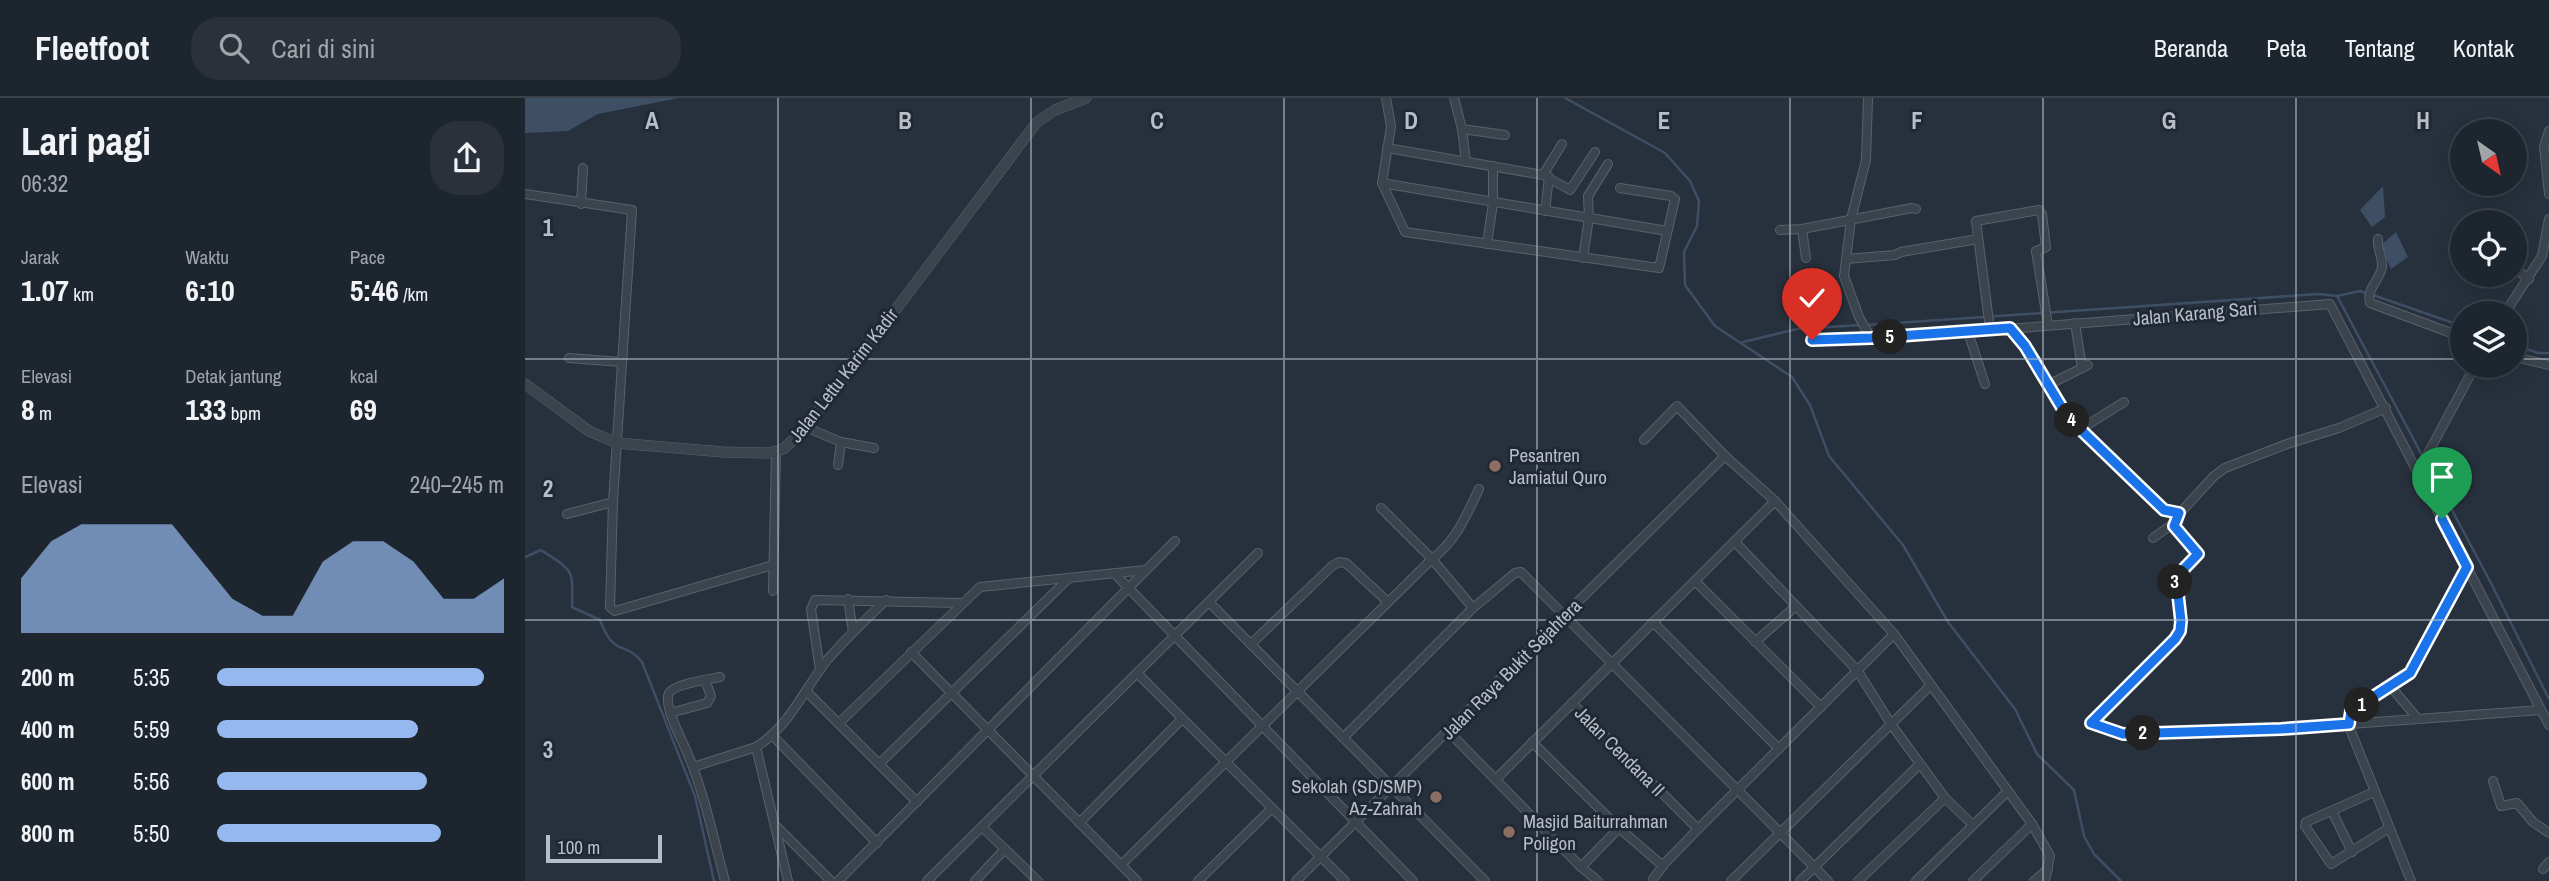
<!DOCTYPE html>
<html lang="id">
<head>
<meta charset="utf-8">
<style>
  body { margin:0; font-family:"Archivo Narrow",sans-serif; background:#2a313a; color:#f1f3f6; height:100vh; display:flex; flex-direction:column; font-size:26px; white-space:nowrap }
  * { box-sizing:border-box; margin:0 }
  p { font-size:23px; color:#a0a5aa }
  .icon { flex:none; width:38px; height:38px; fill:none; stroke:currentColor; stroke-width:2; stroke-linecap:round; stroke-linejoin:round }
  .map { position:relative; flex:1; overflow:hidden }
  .sheet { display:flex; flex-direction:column; background:#1d252e; width:525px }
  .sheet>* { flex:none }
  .needle { width:46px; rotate:146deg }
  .tools { position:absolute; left:1925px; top:21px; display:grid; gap:14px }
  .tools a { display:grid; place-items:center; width:77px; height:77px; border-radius:50%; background:#1d252e; box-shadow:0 4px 18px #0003,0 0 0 2px #3b424a; font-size:35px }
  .scale { position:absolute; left:21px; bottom:18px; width:116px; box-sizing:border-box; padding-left:7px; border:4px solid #b7bec8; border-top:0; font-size:19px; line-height:24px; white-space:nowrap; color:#b7bec8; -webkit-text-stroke:5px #202833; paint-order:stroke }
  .pin { position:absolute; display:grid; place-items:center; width:60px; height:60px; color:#fff; margin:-72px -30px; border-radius:50% 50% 50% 0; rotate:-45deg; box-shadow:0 0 7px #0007 }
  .pin .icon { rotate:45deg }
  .km { position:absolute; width:35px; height:35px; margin:-18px; border-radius:50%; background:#222; color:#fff; font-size:19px; line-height:35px; text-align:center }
  .round { display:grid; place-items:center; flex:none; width:74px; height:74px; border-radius:28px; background:#2a313a }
  .overview { display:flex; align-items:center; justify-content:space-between; height:119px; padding:0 21px }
  h1 { font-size:38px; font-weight:800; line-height:52px }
  .figures { display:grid; grid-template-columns:repeat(3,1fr); gap:10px; height:119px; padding:7px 21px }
  .figures div { display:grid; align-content:center }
  .figures b { font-size:30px; font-weight:800 }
  .figures small { font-size:19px; font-weight:400 }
  .figures p { font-size:19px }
  .chart { height:196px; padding:14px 21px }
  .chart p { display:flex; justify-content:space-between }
  .chart svg { width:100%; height:126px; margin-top:7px; fill:#95b8ef; opacity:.7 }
  ul { padding:0 21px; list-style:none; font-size:23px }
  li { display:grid; grid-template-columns:112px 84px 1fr; align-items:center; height:52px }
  li i { height:18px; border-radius:9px; background:#95b8ef }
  header { display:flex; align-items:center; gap:42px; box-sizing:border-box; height:98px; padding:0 35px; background:#1d252e; border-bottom:2px solid #3b424a }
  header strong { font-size:33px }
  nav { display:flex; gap:38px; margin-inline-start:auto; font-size:24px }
  .search { width:490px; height:63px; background:#2a313a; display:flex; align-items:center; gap:18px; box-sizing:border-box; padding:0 24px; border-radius:28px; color:#a0a5aa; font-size:26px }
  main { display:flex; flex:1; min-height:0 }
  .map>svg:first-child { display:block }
</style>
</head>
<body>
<header>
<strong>Fleetfoot</strong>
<div class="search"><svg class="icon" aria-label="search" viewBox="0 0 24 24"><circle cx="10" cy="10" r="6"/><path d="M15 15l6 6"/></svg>Cari di sini</div>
<nav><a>Beranda</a><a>Peta</a><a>Tentang</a><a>Kontak</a></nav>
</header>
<main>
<section class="sheet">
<div class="overview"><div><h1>Lari pagi</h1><p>06:32</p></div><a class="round"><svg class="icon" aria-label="share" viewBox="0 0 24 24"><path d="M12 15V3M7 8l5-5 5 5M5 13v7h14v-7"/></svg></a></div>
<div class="figures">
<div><p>Jarak</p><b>1.07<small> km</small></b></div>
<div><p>Waktu</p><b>6:10</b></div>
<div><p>Pace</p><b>5:46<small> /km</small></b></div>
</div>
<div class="figures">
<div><p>Elevasi</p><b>8<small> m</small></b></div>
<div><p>Detak jantung</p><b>133<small> bpm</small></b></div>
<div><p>kcal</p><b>69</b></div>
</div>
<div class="chart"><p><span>Elevasi</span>240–245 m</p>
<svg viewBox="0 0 160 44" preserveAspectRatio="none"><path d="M0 44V25L10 12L20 6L30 6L40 6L50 6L60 19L70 32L80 38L90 38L100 19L110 12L120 12L130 19L140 32L150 32L160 25V44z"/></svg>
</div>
<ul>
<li><b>200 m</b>5:35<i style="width:93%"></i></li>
<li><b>400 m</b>5:59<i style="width:70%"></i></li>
<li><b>600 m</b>5:56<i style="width:73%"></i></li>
<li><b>800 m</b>5:50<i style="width:78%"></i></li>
</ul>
</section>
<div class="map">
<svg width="2024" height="783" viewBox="0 0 2024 783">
  <rect width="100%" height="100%" fill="#27313d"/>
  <g fill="#3e4e64">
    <polygon points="0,0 154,0 73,16 43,33 0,35"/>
    <polygon points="1858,88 1860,119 1847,129 1835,112"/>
    <polygon points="1871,134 1883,159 1866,171 1855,148"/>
  </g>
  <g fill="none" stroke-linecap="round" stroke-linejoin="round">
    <g stroke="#3e4e64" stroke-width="2.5">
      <polyline points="1040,0 1140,55 1165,83 1174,103 1172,128 1159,154 1160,187 1190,228 1267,279 1285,307 1304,358 1378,447 1423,524 1490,611 1512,656 1549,692 1559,738 1569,756 1596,783"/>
      <polyline points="1848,197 1937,228"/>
      <polyline points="1812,198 1898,359"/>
      <polyline points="1342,227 1794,196 1812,198 1835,193 1841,195"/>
      <polyline points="1218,244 1272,231 1336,227"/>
      <polyline points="1990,247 2013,255 2024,255"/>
      <polyline points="1902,365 1967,487 2024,601"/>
      <path d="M 0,459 L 16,452 C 49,473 48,471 47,509 L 75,522 C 89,560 100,542 117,564 L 170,698 L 189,783"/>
    </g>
    <defs>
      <g id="minor">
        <polyline points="861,0 866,28 857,85 880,134 1134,170 1150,101 1146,98 1095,90"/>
        <polyline points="929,0 937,31 941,64"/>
        <polyline points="1343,0 1341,62 1326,121 1319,178 1334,219 1346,240"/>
        <polyline points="937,31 980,37"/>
        <polyline points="2024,33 2019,48 2024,96"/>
        <polyline points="862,50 1018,77 1045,92 1070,54"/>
        <polyline points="1018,77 1037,46"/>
        <polyline points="857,85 1142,133"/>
        <polyline points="0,96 107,112 88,404 85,509 90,513 248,467"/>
        <polyline points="56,106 58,70"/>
        <polyline points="1020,113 1024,79"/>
        <polyline points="1277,131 1281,160"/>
        <polyline points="1255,132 1277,131 1387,110 1391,111"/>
        <path d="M 1853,141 C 1852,151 1858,159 1857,169 C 1855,182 1841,191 1845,205 L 1937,239"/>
        <polyline points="962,146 968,105 968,68"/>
        <polyline points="1058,160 1064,120 1063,98 1083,66"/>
        <polyline points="1321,161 1370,157 1376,154 1453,141"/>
        <polyline points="1990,171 2004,181"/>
        <polyline points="1280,212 1288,242 1443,234 1805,206 2024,627"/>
        <polyline points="1980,215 2017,158 2024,121"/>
        <polyline points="1550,225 1557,270"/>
        <path d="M 1485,230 C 1511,261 1528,298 1553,329 L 1559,329 L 1599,304"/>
        <polyline points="1465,231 1451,123 1514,112 1517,116 1521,149 1511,153 1523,227"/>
        <polyline points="1443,234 1460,286"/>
        <polyline points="1990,259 2024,267"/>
        <polyline points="44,260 96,264"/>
        <polyline points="1523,287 1563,267"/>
        <polyline points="1861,310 1814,330 1762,346 1700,370 1689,378 1654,416 1649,428 1673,456 1651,479 1656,523 1655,533 1651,541 1566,625 1598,636 1756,631 2016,612"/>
        <polyline points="280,329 316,344 349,350"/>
        <polyline points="1555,329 1639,412 1654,416"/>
        <polyline points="1119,342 1152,308 1200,358 1250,403 1369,536 1507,726 1525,758 1520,783"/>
        <polyline points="313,367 316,344"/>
        <polyline points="1893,374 1950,268"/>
        <polyline points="856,410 907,461 948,510"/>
        <polyline points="42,416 88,404"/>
        <polyline points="1628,440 1649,425"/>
        <polyline points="1210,444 1332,572 1366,626 1420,700 1448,727"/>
        <polyline points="589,475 888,783"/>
        <polyline points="1170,483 1296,609"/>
        <polyline points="248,493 251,354"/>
        <polyline points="323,501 328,534"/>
        <polyline points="684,504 960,783"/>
        <polyline points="1128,524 1254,651"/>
        <polyline points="1230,544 1271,508"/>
        <polyline points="726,546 807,468 814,464 821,465 863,504"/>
        <polyline points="386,554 612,783"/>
        <polyline points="295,572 286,511 290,502 436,505"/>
        <polyline points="612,575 820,783"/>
        <path d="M 195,579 C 185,581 149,586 144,595 C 138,607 156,640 161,652 C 179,693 188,739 200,783"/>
        <polyline points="1866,589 1893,621"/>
        <polyline points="282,594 392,704"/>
        <polyline points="1047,605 1173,731"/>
        <polyline points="145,615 182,605 186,598 180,582"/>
        <polyline points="314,625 455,489 621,472"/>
        <polyline points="923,633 1056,769 1073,783"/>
        <polyline points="248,638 352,745"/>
        <polyline points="818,640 948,510 990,475 996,474 1303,783"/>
        <polyline points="1007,644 1094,730 1138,768"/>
        <polyline points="354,666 544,480"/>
        <polyline points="168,669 231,649"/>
        <polyline points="971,681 1250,403"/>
        <polyline points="1968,683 1976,708 1992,705 2008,724 2024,735"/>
        <polyline points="1849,694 1781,724 1780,728 1806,766 1864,730"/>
        <polyline points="1807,713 1827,754"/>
        <polyline points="554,725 657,621"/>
        <polyline points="252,729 306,783"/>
        <polyline points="457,729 513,783"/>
        <path d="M 596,767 L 907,461 C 931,443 941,418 954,391"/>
        <polyline points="1056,769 1094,730"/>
        <polyline points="2018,771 2024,764"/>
        <polyline points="1128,781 1140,765 1173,731 1369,536"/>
        <path d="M 263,783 L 231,649 C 265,628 279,591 303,561 C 321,540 341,521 361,502"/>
        <polyline points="313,783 650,443"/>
        <polyline points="402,783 733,455"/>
        <polyline points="450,783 480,751"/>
        <polyline points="673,783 747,710"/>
        <polyline points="771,783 1200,358"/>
        <polyline points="1206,783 1406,587"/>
        <polyline points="1275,783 1395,666"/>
        <polyline points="1333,783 1420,700"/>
        <polyline points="1391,783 1483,693"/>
        <polyline points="1448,783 1507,726"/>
        <polyline points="1509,783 1523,771"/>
        <polyline points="1886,783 1823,626 1826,613 1885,575 1942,469"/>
      </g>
      <polyline id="tertiary" points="0,286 64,333 92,345 198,354 244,355 258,351 274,337 320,279 512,24 530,12 561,0"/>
    </defs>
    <use href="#minor" stroke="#59616b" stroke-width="10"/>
    <use href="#tertiary" stroke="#59616b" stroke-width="11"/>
    <use href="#minor" stroke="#3b434d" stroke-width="8"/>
    <use href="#tertiary" stroke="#3b434d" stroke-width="10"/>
  </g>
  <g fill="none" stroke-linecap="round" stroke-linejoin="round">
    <defs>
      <polyline id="route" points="1287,242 1346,240 1485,230 1500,248 1536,308 1553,329 1639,412 1654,415 1649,428 1673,456 1651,479 1656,523 1655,533 1650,541 1566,625 1598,636 1756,631 1824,626 1826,613 1885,575 1942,469 1917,421"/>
    </defs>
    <use href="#route" stroke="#fff" stroke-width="14"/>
    <use href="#route" stroke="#1a73e8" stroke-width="9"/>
  </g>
  <path fill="none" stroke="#b7bec8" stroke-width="2" stroke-opacity="0.55" d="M 253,0 L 253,783M 506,0 L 506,783M 759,0 L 759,783M 1012,0 L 1012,783M 1265,0 L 1265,783M 1518,0 L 1518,783M 1771,0 L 1771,783M 0,261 L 1937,261M 1990,261 L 2024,261M 0,522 L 2024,522"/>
  <g fill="#8d6e63" stroke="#202833" stroke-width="2.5">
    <circle cx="970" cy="368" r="7"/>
    <circle cx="911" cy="699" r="7"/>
    <circle cx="984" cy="734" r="7"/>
  </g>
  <g text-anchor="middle" stroke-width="6" stroke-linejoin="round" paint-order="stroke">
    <g font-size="19" fill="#b7bec8" stroke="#202833">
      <text transform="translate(1670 215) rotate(-5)" y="7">Jalan Karang Sari</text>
      <text transform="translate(318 277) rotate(-52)" y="7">Jalan Lettu Karim Kadir</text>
      <text transform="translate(986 571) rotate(-45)" y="7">Jalan Raya Bukit Sejahtera</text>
      <text transform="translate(1095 653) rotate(45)" y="7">Jalan Cendana II</text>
    </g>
    <g font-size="19" fill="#b7bec8" stroke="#202833" text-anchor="start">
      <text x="984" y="364">Pesantren<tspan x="984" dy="22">Jamiatul Quro</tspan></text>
      <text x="897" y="695" text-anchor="end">Sekolah (SD/SMP)<tspan x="897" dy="22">Az-Zahrah</tspan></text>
      <text x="998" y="730">Masjid Baiturrahman<tspan x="998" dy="22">Poligon</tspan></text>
    </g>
  </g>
  <g font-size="23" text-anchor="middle" font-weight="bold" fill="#b7bec8" stroke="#202833" stroke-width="6" stroke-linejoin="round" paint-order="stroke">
    <text x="127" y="31">A</text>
    <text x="380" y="31">B</text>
    <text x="632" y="31">C</text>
    <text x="886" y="31">D</text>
    <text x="1139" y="31">E</text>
    <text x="1392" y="31">F</text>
    <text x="1644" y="31">G</text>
    <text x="1898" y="31">H</text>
    <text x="23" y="138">1</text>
    <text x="23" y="399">2</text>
    <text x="23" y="660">3</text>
  </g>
</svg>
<div class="tools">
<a><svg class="needle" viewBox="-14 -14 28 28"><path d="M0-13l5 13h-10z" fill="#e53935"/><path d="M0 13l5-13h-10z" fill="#a0a5aa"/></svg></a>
<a><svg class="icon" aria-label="locate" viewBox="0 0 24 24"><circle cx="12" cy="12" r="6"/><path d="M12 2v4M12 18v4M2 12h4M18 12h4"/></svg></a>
<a><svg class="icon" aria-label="layers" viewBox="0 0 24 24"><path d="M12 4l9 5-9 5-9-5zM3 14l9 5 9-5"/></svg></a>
</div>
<div class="scale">100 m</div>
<div class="pin" style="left:1917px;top:421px;background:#1e9e55"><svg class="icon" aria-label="arrive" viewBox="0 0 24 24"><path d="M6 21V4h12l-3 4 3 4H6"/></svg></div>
<div class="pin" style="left:1287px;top:242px;background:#d93025"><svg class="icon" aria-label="check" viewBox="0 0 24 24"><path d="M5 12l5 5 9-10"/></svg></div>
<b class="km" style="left:1837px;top:607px">1</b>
<b class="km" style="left:1618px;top:635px">2</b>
<b class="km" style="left:1650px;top:484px">3</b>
<b class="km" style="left:1547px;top:322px">4</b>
<b class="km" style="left:1365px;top:239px">5</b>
</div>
</main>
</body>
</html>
